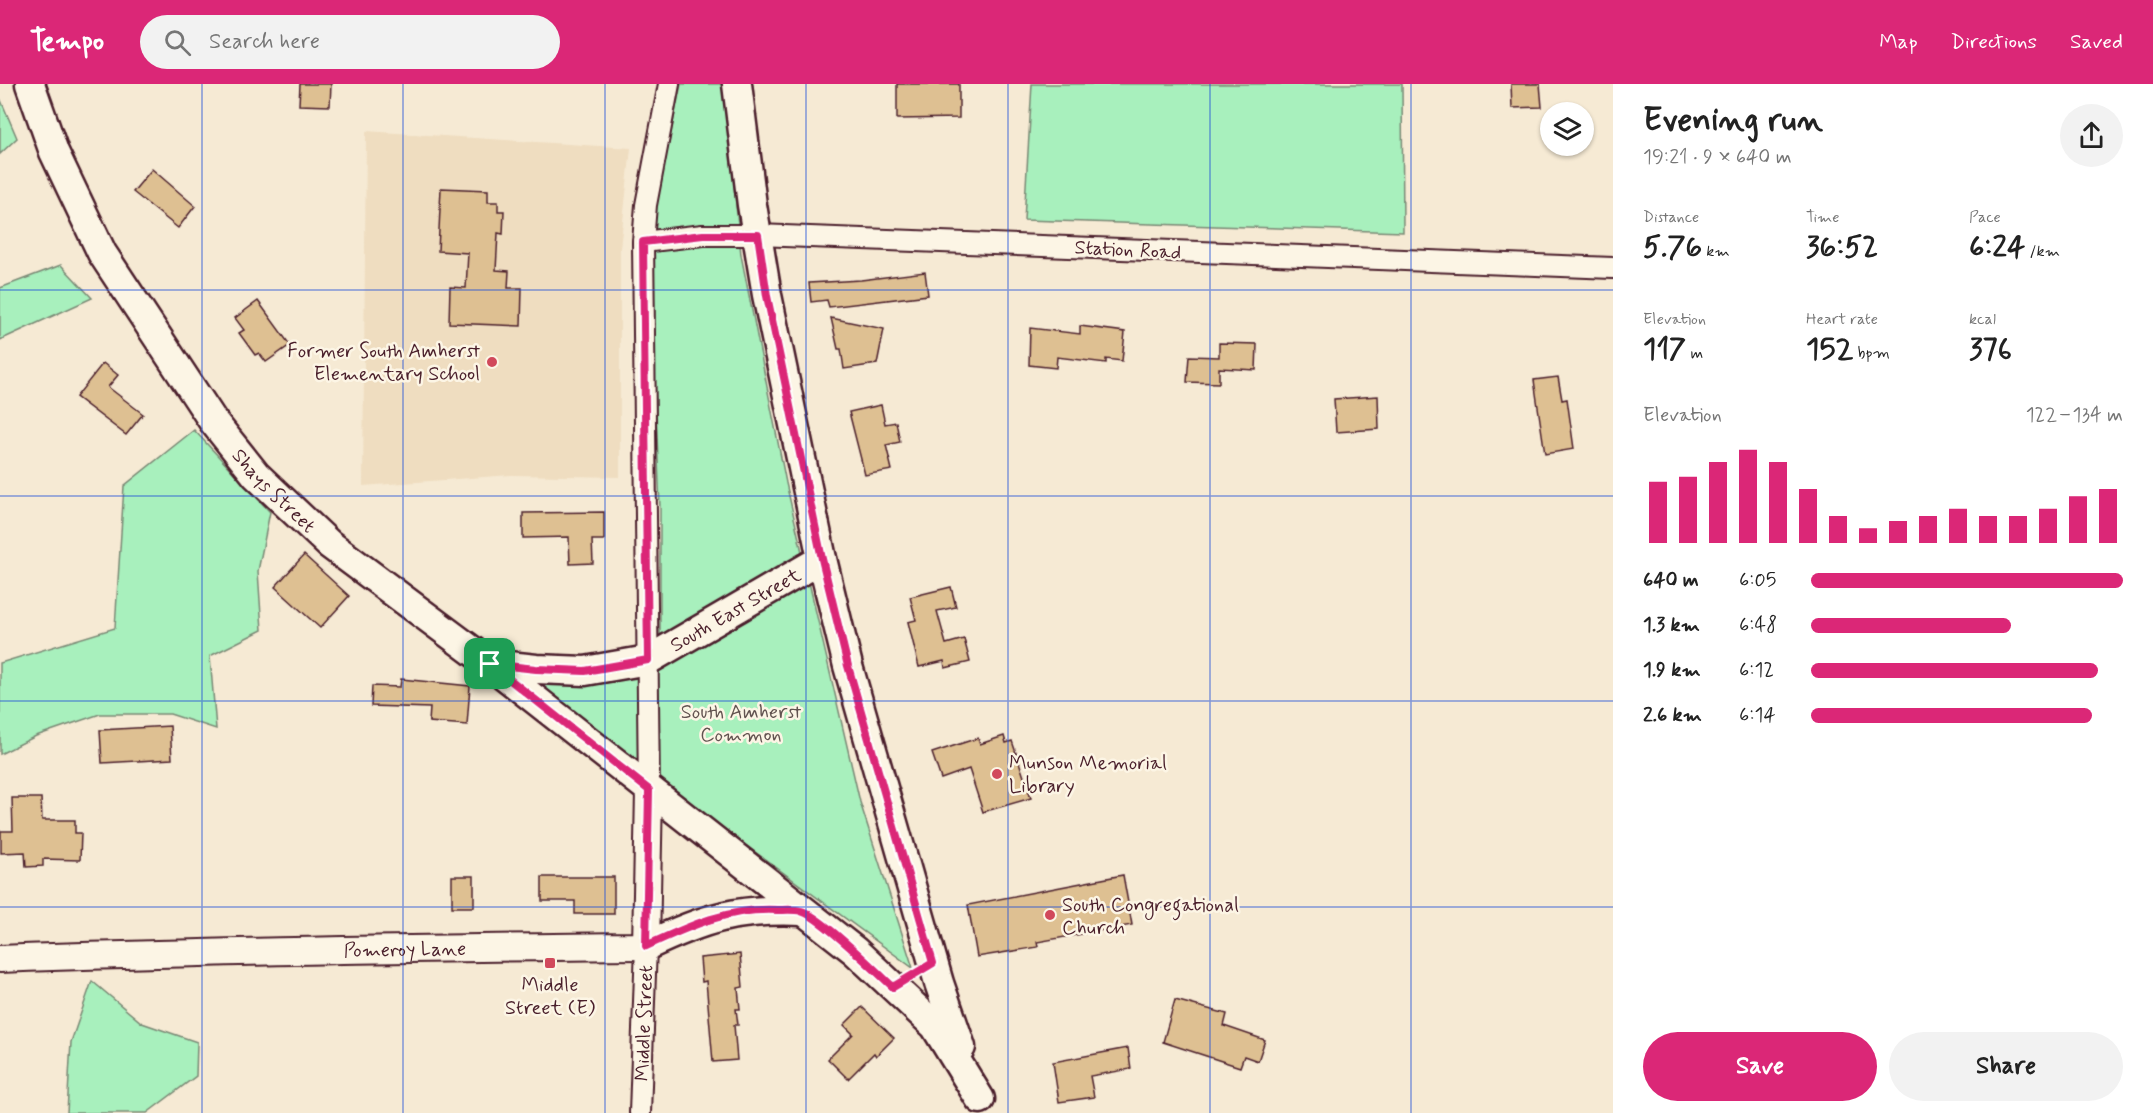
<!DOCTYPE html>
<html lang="en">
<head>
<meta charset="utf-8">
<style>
  body { margin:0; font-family:Mynerve,sans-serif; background:#f2f2f2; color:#222; height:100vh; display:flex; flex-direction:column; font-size:22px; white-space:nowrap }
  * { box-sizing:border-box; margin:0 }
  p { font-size:20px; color:#767676 }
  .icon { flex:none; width:33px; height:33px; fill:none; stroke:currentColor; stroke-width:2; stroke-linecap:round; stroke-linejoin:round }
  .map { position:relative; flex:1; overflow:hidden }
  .drawer { display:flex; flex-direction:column; background:#fff; width:540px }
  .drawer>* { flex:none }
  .tools { position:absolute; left:1540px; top:18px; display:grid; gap:12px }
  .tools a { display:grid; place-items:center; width:54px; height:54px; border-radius:50%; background:#fff; box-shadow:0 2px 4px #0004; font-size:30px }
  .pin { position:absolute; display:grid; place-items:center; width:51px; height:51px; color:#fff; margin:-26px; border-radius:12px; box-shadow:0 3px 9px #0006 }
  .round { display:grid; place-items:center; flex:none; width:63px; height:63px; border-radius:32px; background:#f2f2f2 }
  .overview { display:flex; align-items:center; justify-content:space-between; height:102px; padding:0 30px }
  h1 { font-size:33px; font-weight:800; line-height:45px }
  .stats { display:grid; grid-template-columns:repeat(3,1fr); gap:9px; height:102px; padding:6px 30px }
  .stats div { display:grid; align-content:center }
  .stats b { font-size:30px; font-weight:800 }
  .stats small { font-size:16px; font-weight:400 }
  .stats p { font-size:16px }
  .chart { height:168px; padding:12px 30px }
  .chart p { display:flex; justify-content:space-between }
  .chart svg { width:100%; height:108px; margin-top:6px; stroke:#db2777; stroke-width:6 }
  .action { display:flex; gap:12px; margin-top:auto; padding:12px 30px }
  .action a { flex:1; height:69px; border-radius:36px; background:#db2777; color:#fff; font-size:24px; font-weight:800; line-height:69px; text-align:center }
  .action a+a { background:#f2f2f2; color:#222 }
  ul { padding:0 30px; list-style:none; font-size:20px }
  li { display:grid; grid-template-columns:96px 72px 1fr; align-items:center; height:45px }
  li i { height:15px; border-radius:8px; background:#db2777 }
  header { display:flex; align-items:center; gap:36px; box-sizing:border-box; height:84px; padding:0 30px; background:#db2777; color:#fff }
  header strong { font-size:28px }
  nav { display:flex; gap:33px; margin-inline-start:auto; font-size:21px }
  .search { width:420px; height:54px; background:#f2f2f2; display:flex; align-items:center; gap:15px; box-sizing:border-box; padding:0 21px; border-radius:33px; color:#767676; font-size:22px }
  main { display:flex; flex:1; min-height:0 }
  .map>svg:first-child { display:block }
</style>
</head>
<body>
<header>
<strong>Tempo</strong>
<div class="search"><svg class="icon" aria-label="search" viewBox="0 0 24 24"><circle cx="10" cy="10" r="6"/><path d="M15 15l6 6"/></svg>Search here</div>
<nav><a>Map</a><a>Directions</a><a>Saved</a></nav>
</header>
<main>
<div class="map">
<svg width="1613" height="1029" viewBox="0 0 1613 1029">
  <rect width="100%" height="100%" fill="#f6ead4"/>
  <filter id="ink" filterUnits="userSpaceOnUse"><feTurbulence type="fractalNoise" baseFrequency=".0167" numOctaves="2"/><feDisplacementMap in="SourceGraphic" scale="12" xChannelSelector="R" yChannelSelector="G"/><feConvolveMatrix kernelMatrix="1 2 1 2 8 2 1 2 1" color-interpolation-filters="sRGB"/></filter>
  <g filter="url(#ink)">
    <polygon fill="#efddc0" points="366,47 631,64 620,165 620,393 511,391 363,402"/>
    <g fill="#a8f0bd" stroke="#798874" stroke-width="1.5">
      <polygon points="681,0 724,0 741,171 786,399 860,718 913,884 661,699 529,593 660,584 660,424 649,155"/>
      <polygon points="1032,0 1402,0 1403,148 1024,136"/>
      <polygon points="0,14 17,54 0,70"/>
      <polygon points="61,181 92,214 0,256 0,204"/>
      <polygon points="194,346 270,428 258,487 262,546 210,572 216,645 170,630 100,630 36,652 0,670 0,579 115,544 124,402"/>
      <polygon points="92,897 142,939 197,958 196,992 147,1029 67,1029 71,958"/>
    </g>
    <g fill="#dec092" stroke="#4a1f2b" stroke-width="1.5">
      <polygon points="300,0 331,0 330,22 299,21"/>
      <polygon points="897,0 959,0 959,34 897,35"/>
      <polygon points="1511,0 1540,0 1542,23 1512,24"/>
      <polygon points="152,85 195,122 178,144 133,108"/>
      <polygon points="441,104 488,106 488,118 498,118 498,127 504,127 503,150 498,149 496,186 509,187 508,204 522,204 521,242 449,239 450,203 466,204 468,169 438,167"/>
      <polygon points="925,188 928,211 829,223 827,216 811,218 809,199 861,196"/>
      <polygon points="258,217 290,261 266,278 259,269 255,271 239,249 244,246 235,234"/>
      <polygon points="831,234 884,245 877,280 844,285 841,265 838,265"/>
      <polygon points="1080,242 1125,248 1122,277 1106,275 1106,279 1057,273 1056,284 1029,281 1030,244 1080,250"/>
      <polygon points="1219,259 1257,260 1256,286 1219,284 1219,299 1187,298 1189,272 1219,273"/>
      <polygon points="103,279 118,291 108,303 143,330 126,351 76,313"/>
      <polygon points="1558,293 1562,316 1567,315 1574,365 1545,370 1534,296"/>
      <polygon points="1378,312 1379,345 1336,348 1334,315"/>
      <polygon points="881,321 885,340 896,338 900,358 886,361 892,386 865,391 849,328"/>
      <polygon points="604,428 604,456 592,456 593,479 570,480 569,453 523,454 523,429"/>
      <polygon points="304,471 349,512 320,544 275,503"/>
      <polygon points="951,503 956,523 937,527 946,560 964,555 970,578 945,584 944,577 919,583 908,538 916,536 910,513"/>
      <polygon points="401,595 470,602 467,641 429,638 430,624 371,622 372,602 400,603"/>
      <polygon points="170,642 172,675 102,679 100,646"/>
      <polygon points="1004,652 1006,659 1012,657 1031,714 983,728 969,685 941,695 932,669 978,654 980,660"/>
      <polygon points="12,714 41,714 42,736 75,736 75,749 81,749 80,776 43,775 43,782 26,783 25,768 1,769 1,747 13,747"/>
      <polygon points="1123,791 1132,841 1037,858 1038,863 977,873 968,821"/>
      <rect x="452" y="792" width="22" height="31"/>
      <polygon points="542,793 614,793 614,830 575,830 575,817 542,817"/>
      <polygon points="740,870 743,903 738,904 740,925 736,925 738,941 734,941 737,976 713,978 706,897 702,898 700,874"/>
      <polygon points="1175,916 1227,930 1224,942 1265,956 1258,977 1244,972 1240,983 1163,958"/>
      <polygon points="862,923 894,954 876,972 874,969 848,995 828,975 853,950 844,941"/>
      <polygon points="1128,964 1131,985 1090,992 1094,1013 1059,1018 1053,978"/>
    </g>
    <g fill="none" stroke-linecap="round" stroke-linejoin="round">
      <defs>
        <g id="minor">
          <polyline points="643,158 703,151 758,151 1613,184"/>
          <polyline points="649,707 643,158 646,121 669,0"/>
          <path id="s1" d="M 640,1029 L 646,862"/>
        </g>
        <g id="tertiary">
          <path id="s2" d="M 0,875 C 215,867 431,864 646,862 L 649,707"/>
        </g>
        <g id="secondary">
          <path id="s3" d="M 30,0 L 54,68 L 102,169 L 213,337 L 256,391 L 329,460 L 490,580 L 855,867 L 935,942 L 980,1015"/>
          <polyline points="737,0 752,121 767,211 822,475 848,582 939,899 961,963"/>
          <path id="s4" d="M 490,580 L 536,585 L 585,587 L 648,576 L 822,475"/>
          <path d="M 646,862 C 705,834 737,824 803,827"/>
        </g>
      </defs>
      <use href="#minor" stroke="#4a1f2b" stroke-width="24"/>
      <use href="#tertiary" stroke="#4a1f2b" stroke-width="30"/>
      <use href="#secondary" stroke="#4a1f2b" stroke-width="33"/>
      <use href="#minor" stroke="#fcf5e5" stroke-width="20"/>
      <use href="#tertiary" stroke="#fcf5e5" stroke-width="26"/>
      <use href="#secondary" stroke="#fcf5e5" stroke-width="28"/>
    </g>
  </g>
  <g fill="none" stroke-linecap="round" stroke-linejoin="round" filter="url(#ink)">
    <defs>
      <path id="route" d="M 703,151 L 758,151 L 767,212 L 822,475 L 848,582 L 933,879 L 893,903 C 877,888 819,831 801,827 C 794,825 785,826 778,826 C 730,823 689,842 646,862 L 649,706 L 490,580 L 536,585 L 585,587 L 648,576 L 643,158 Z"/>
    </defs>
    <use href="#route" stroke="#fff" stroke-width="12"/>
    <use href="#route" stroke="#db2777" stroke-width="8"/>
  </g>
  <path fill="none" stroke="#1d4ed8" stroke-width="1.5" stroke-opacity="0.55" d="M 202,0 L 202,1029M 403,0 L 403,1029M 605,0 L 605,1029M 806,0 L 806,1029M 1008,0 L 1008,1029M 1210,0 L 1210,1029M 1411,0 L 1411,1029M 0,206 L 1613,206M 0,412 L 1613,412M 0,617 L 1613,617M 0,823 L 1613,823"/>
  <g fill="#d1495b" stroke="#fcf5e5" stroke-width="2">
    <circle cx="492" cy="278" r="6"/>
    <circle cx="997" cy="690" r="6"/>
    <circle cx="1050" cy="831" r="6"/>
    <rect x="544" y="873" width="12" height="12" rx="3"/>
  </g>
  <g text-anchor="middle" stroke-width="5" stroke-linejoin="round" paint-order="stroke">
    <g font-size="20" fill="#4a1f2b" stroke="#fcf5e5">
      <text transform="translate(1128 165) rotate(3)" y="7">Station Road</text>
      <text dy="7" stroke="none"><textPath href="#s3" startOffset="478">Shays Street</textPath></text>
      <text dy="7" stroke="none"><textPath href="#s4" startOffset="260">South East Street</textPath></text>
      <text dy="7" stroke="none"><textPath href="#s2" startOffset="405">Pomeroy Lane</textPath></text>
      <text dy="7" stroke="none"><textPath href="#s1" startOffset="90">Middle Street</textPath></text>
    </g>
    <g font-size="20" fill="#4a1f2b" stroke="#fcf5e5" text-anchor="start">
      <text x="480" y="273" text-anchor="end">Former South Amherst<tspan x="480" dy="23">Elementary School</tspan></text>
      <text x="1009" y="685">Munson Memorial<tspan x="1009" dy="23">Library</tspan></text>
      <text x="1062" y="827">South Congregational<tspan x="1062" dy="23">Church</tspan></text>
      <text x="550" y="907" text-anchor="middle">Middle<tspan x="550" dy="23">Street (E)</tspan></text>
    </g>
    <g font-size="20" fill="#625350" stroke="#fcf5e5">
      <text x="741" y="634">South Amherst<tspan x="741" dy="23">Common</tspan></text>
    </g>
  </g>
</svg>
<div class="tools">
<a><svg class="icon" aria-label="layers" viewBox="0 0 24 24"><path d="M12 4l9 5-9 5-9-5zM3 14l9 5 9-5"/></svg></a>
</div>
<div class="pin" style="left:490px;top:580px;background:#1e9e55"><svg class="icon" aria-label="arrive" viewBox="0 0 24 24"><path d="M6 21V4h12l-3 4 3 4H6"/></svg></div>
</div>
<section class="drawer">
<div class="overview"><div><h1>Evening run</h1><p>19:21 · 9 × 640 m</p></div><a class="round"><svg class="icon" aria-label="share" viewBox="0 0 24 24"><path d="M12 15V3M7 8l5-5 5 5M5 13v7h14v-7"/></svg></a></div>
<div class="stats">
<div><p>Distance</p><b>5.76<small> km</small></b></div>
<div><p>Time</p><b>36:52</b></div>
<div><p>Pace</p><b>6:24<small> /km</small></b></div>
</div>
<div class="stats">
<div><p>Elevation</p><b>117<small> m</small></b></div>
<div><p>Heart rate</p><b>152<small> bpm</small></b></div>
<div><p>kcal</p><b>376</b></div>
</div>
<div class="chart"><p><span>Elevation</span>122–134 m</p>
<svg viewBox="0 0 160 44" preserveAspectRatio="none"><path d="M5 44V19M15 44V17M25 44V11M35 44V6M45 44V11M55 44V22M65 44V33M75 44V38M85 44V35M95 44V33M105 44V30M115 44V33M125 44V33M135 44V30M145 44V25M155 44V22"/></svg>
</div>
<ul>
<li><b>640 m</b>6:05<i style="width:100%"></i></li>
<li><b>1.3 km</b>6:48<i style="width:64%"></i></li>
<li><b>1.9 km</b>6:12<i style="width:92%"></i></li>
<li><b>2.6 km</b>6:14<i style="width:90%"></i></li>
</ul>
<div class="action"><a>Save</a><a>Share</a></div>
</section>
</main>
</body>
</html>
